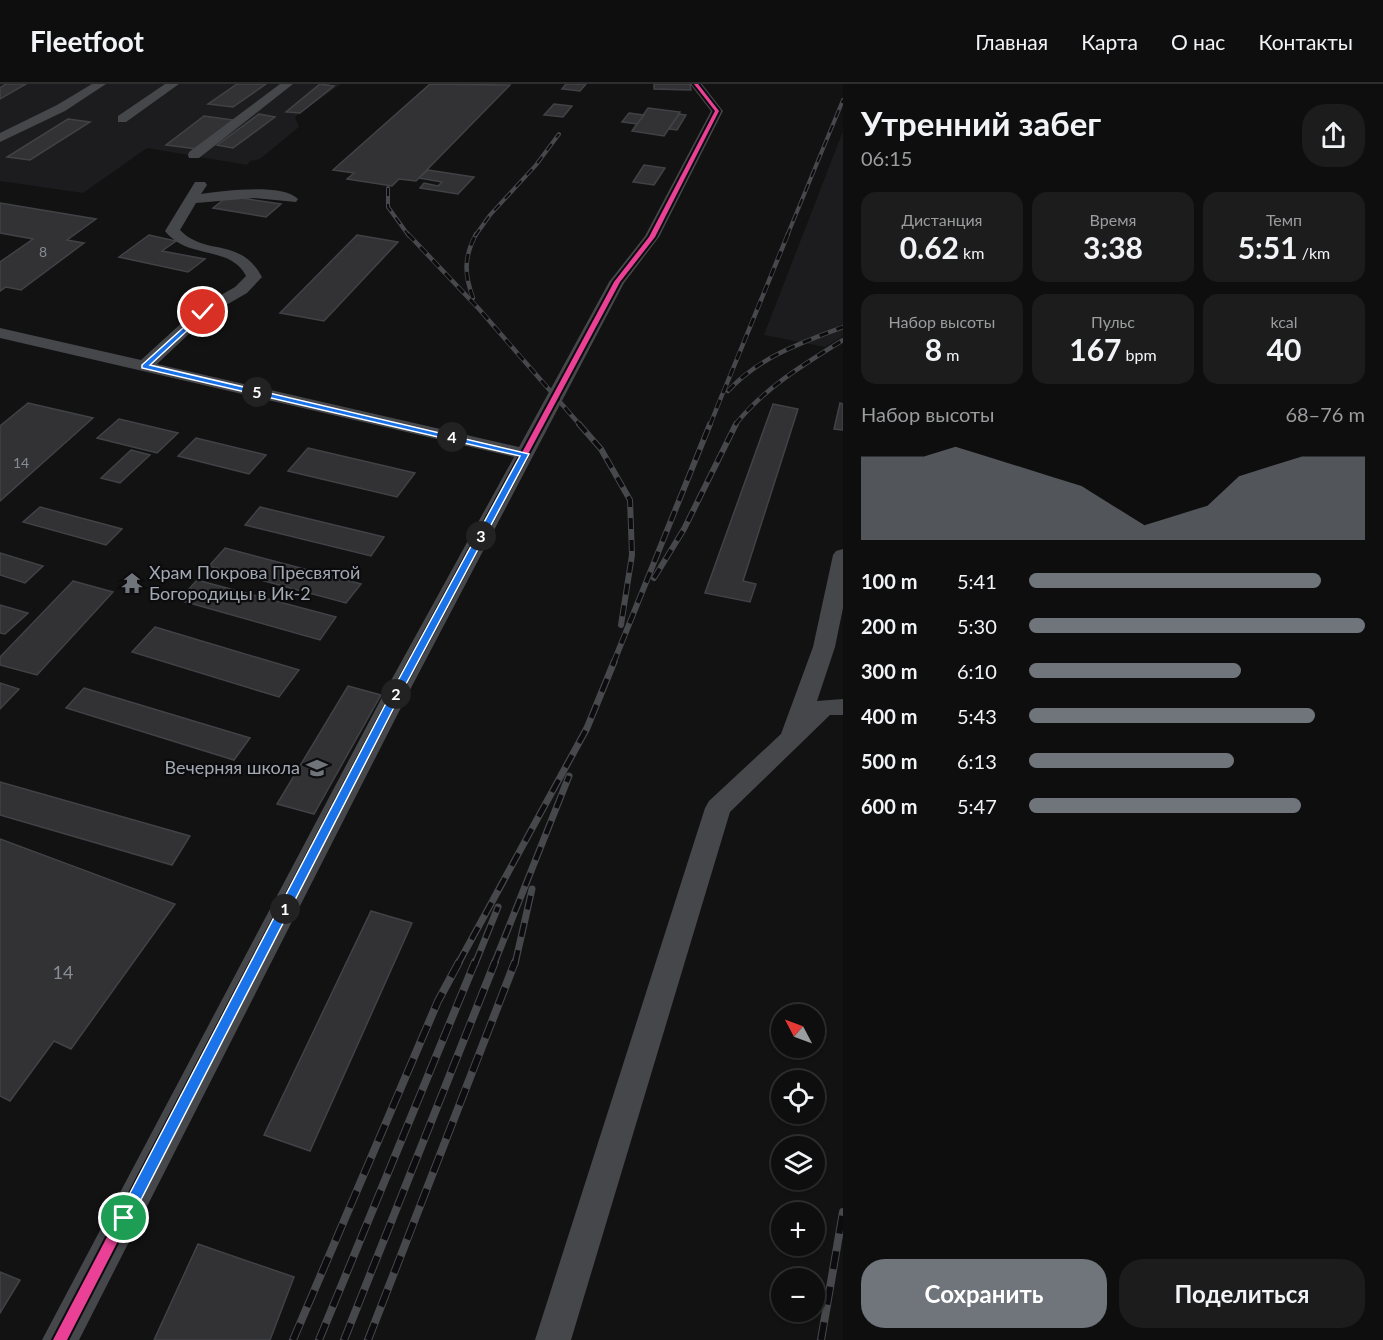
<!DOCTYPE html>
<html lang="ru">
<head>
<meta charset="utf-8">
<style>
  body { margin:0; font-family:Lato,sans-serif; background:#1c1c1c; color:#f1f3f6; height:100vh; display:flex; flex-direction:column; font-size:22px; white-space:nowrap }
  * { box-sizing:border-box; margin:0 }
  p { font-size:20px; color:#9b9c9e }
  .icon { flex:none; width:33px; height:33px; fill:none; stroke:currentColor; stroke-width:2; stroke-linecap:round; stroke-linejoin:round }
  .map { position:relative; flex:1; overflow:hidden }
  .panel { display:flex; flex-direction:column; background:#0e0e0e; width:540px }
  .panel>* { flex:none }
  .needle { width:39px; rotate:311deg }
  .fabs { position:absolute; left:771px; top:920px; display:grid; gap:12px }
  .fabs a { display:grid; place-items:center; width:54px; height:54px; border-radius:50%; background:#0e0e0e; box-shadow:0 2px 4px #0004,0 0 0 2px #2e2e2e; font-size:30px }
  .pin { position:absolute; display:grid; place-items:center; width:51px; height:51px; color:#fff; margin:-26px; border:3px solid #fff; border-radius:50%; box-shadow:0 2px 6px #0007 }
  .km { position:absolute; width:30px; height:30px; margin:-15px; border-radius:50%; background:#222; color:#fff; font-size:16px; line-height:30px; text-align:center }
  .round { display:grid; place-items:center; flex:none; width:63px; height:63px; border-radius:24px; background:#1c1c1c }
  .overview { display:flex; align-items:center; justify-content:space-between; height:102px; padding:0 18px }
  h1 { font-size:33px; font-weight:700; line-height:45px }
  .metrics { display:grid; grid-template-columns:repeat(3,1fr); gap:9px; height:102px; padding:6px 18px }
  .metrics div { display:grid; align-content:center; border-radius:15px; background:#1c1c1c; text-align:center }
  .metrics b { font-size:30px; font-weight:700 }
  .metrics small { font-size:16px; font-weight:400 }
  .metrics p { font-size:16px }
  .chart { height:168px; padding:12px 18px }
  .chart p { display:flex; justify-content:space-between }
  .chart svg { width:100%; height:108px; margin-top:6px; fill:#70747b; opacity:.7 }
  .button { display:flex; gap:12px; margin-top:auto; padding:12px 18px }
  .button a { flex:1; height:69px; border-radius:24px; background:#70747b; color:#fff; font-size:24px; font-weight:700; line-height:69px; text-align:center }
  .button a+a { background:#1c1c1c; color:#f1f3f6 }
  ul { padding:0 18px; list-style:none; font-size:20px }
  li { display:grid; grid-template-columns:96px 72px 1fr; align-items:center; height:45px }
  li i { height:15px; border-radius:8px; background:#70747b }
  header { display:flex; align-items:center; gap:36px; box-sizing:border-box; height:84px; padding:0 30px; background:#0e0e0e; border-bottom:2px solid #2e2e2e }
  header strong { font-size:28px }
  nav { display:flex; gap:33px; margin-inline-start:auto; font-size:21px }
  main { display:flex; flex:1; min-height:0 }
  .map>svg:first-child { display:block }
</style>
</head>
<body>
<header>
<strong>Fleetfoot</strong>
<nav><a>Главная</a><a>Карта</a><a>О нас</a><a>Контакты</a></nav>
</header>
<main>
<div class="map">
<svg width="843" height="1256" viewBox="0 0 843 1256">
  <rect width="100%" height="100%" fill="#121212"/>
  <g fill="#1c1c1e">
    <polygon points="0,0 341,0 295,33 299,43 260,75 250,77 247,81 147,64 83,109 0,97"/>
    <polygon points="843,47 843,252 825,263 764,251"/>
  </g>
  <g fill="#323235" stroke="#404246" stroke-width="1.5">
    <polygon points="6,0 26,0 0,15 0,4"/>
    <polygon points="237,0 266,0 233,23 208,20"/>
    <polygon points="320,0 334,2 300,29 286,28"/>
    <polygon points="430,0 510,1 416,97 399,95 392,102 347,95 354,89 333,86"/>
    <polygon points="566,0 586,0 580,7 562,5"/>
    <polygon points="654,0 690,0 691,6 654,5"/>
    <polygon points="554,20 572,22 563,33 544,31"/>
    <polygon points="648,24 680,28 664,52 632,47"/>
    <polygon points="629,29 644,31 637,40 622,38"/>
    <polygon points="259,30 275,33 233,64 217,61"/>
    <polygon points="679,30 686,31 677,46 669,45"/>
    <polygon points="204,32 233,36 197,65 166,61"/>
    <polygon points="68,35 90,38 30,76 7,73"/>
    <polygon points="644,81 665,84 654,101 633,98"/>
    <polygon points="428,86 474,93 458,110 420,104 424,99 438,102 442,98 419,94"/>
    <polygon points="228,112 281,120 266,133 213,124"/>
    <polygon points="0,119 96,135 67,156 84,159 21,206 6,203 0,207 0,178 33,155 0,149"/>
    <polygon points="149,151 176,157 162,167 205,175 188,188 119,173"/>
    <polygon points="357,151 398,158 324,237 280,229"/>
    <polygon points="28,319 93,334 0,417 0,342"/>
    <polygon points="840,319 843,320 843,346 834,345"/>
    <polygon points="773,320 798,325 743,497 756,500 750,518 705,509"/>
    <polygon points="119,335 178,349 157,369 97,354"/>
    <polygon points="196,354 266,371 249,390 178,372"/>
    <polygon points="308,364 415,389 397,413 288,387"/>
    <polygon points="131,366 150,371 120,399 101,394"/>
    <polygon points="40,423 122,445 106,461 23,438"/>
    <polygon points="260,423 384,453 371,472 245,441"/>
    <polygon points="225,464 361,500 346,519 209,482"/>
    <polygon points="0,469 43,482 25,499 0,491"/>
    <polygon points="197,496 336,533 320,556 179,516"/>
    <polygon points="73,497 113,508 37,591 0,581 0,573"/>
    <polygon points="0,521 28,529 5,550 0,549"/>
    <polygon points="155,543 299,586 279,613 132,568"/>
    <polygon points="0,599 19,605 0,625"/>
    <polygon points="348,602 381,611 314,730 277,720"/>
    <polygon points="84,604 250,654 234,676 66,624"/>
    <polygon points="0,698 190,752 172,781 0,731"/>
    <polygon points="0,755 175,820 71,965 54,957 10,1017 0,1012"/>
    <polygon points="371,827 412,839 310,1067 264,1051"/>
    <polygon points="198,1160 294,1193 270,1256 154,1256"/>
    <polygon points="0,1188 20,1196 0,1229"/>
  </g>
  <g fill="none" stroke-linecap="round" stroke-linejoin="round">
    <g fill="#46474b" fill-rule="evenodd">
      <polygon points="92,0 106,0 65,27 0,58 0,49 57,21"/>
      <polygon points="165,0 179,0 126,38 118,38 118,32"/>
      <polygon points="280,0 293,0 199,74 189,74 188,71 189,68"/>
      <path d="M 690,0 L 702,0 L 723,27 L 659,153 L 624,199 L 412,602 L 79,1256 L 42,1256 L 388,602 L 514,373 L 0,254 L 0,244 L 141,276 L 197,225 L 235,203 L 246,192 C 231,161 187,176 165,147 L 195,98 L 205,98 L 207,101 L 201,110 C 223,107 282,99 298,115 L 296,118 L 254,114 L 196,119 L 180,146 C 206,173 240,152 262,193 L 247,209 L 209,231 L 157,280 L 519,363 L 609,198 L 645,152 L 711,27 Z"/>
      <polygon points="843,465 843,524 835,563 817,617 843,615 843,631 830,631 730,728 571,1256 535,1256 705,724 709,717 781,650 813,563 833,471 836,467"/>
    </g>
    <defs>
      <g id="rail-far4">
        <polyline points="388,104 388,123 409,152"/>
        <polyline points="475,152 490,131 536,81 559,50"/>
        <polyline points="787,152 843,16"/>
      </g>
      <g id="rail-far3">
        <polyline points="408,150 479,225 580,341"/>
        <path d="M 473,214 C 464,190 464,173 476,150"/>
        <path d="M 728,307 C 759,273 801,259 843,243"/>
        <polyline points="723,309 788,150"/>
        <polyline points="710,341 722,311"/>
        <path d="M 735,341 C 764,304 803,281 843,256"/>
      </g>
      <g id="rail-far2">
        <polyline points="579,340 601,365 630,416 632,471 621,541"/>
        <polyline points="654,494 684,445 736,340"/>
        <polyline points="613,580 710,340"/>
      </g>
      <g id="rail-far1">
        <polyline points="458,880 587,644 614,578"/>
        <polyline points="475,880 498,823"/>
        <polyline points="494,880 569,692"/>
        <polyline points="515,880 532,805"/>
      </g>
      <g id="rail">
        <polyline points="293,1256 438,917 459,878"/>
        <polyline points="319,1256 475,878"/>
        <polyline points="344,1256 495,878"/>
        <polyline points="368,1256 515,878"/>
        <polyline points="821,1256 843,1128"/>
      </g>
    </defs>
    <use href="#rail-far4" stroke="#47484b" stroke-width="4"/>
    <use href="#rail-far3" stroke="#47484b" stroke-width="4.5"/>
    <use href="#rail-far2" stroke="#47484b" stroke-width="6"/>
    <use href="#rail-far1" stroke="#47484b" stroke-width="7"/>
    <use href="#rail" stroke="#47484b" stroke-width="8"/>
    <use href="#rail-far4" stroke="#0c0c0e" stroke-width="2" stroke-dasharray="8" stroke-linecap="butt"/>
    <use href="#rail-far3" stroke="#0c0c0e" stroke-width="3" stroke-dasharray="9" stroke-linecap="butt"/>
    <use href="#rail-far2" stroke="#0c0c0e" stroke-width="4" stroke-dasharray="11" stroke-linecap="butt"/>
    <use href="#rail-far1" stroke="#0c0c0e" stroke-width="4.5" stroke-dasharray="14" stroke-linecap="butt"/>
    <use href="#rail" stroke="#0c0c0e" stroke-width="6" stroke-dasharray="18" stroke-linecap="butt"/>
    <defs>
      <polygon id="cycleway" points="694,0 698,0 719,27 655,153 620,198 404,602 67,1256 53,1256 396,602 614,198 649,153 715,27"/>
    </defs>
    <use href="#cycleway" stroke="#0c0c0e" stroke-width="4"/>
    <use href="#cycleway" fill="#ea4096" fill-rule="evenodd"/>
  </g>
  <polygon fill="#1a73e8" stroke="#fff" stroke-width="1.5" points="203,226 205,230 150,281 529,370 405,602 129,1139 124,1141 119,1139 117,1134 119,1130 395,602 520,372 142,284 142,281"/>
  <defs>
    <symbol id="temple-bare" viewBox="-9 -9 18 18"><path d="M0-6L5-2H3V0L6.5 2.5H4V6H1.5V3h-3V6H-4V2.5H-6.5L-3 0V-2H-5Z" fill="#70747b" stroke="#0c0c0e" stroke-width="2.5" paint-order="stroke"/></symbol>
    <symbol id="school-bare" viewBox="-9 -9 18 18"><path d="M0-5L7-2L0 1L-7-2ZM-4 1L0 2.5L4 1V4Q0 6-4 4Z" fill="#70747b" stroke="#0c0c0e" stroke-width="2.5" paint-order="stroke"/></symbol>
  </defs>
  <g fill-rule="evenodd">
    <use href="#temple-bare" x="117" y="484" width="30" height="30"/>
    <use href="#school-bare" x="302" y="669" width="30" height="30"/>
  </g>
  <g text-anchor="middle" stroke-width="4.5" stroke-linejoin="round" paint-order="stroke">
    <g font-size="14" fill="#868b94">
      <text x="43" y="173">8</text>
      <text x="21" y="384">14</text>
    </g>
    <g font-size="18" fill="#a2a9b3" stroke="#0c0c0e" text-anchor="start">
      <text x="149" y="495">Храм Покрова Пресвятой<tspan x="149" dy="21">Богородицы в Ик-2</tspan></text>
      <text x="300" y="690" text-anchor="end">Вечерняя школа</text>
    </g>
    <g font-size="18" fill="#868b94">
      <text x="63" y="895">14</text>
    </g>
  </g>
</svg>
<div class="fabs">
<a><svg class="needle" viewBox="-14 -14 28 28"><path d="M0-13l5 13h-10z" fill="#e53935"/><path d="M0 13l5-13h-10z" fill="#9b9c9e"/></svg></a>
<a><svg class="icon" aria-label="locate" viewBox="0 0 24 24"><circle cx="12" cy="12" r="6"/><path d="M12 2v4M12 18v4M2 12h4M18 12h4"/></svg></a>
<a><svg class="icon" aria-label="layers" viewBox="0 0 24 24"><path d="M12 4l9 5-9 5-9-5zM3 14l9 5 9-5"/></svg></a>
<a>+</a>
<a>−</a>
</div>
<div class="pin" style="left:124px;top:1134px;background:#1e9e55"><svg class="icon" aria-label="arrive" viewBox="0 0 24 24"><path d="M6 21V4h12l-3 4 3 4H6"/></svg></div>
<div class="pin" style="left:203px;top:228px;background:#d93025"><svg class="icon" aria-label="check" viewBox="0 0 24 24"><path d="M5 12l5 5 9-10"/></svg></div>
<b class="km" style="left:285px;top:825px">1</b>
<b class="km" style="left:396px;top:610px">2</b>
<b class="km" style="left:481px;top:452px">3</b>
<b class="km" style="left:452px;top:353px">4</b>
<b class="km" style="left:257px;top:308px">5</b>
</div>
<section class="panel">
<div class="overview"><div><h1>Утренний забег</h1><p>06:15</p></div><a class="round"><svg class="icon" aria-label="share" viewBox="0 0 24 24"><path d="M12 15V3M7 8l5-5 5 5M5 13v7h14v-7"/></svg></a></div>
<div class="metrics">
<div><p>Дистанция</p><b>0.62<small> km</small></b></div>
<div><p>Время</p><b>3:38</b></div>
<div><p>Темп</p><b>5:51<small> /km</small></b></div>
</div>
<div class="metrics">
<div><p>Набор высоты</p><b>8<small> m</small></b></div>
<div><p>Пульс</p><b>167<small> bpm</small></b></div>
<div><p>kcal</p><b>40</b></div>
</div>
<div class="chart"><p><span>Набор высоты</span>68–76 m</p>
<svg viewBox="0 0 160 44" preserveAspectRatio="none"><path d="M0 44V10L10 10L20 10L30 6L40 10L50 14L60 18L70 22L80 30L90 38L100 34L110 30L120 18L130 14L140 10L150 10L160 10V44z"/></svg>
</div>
<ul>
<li><b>100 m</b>5:41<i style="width:87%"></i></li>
<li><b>200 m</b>5:30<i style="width:100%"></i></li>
<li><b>300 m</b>6:10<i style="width:63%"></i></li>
<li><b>400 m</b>5:43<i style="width:85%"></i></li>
<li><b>500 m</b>6:13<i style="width:61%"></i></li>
<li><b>600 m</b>5:47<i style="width:81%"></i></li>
</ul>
<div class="button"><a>Сохранить</a><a>Поделиться</a></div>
</section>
</main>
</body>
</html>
